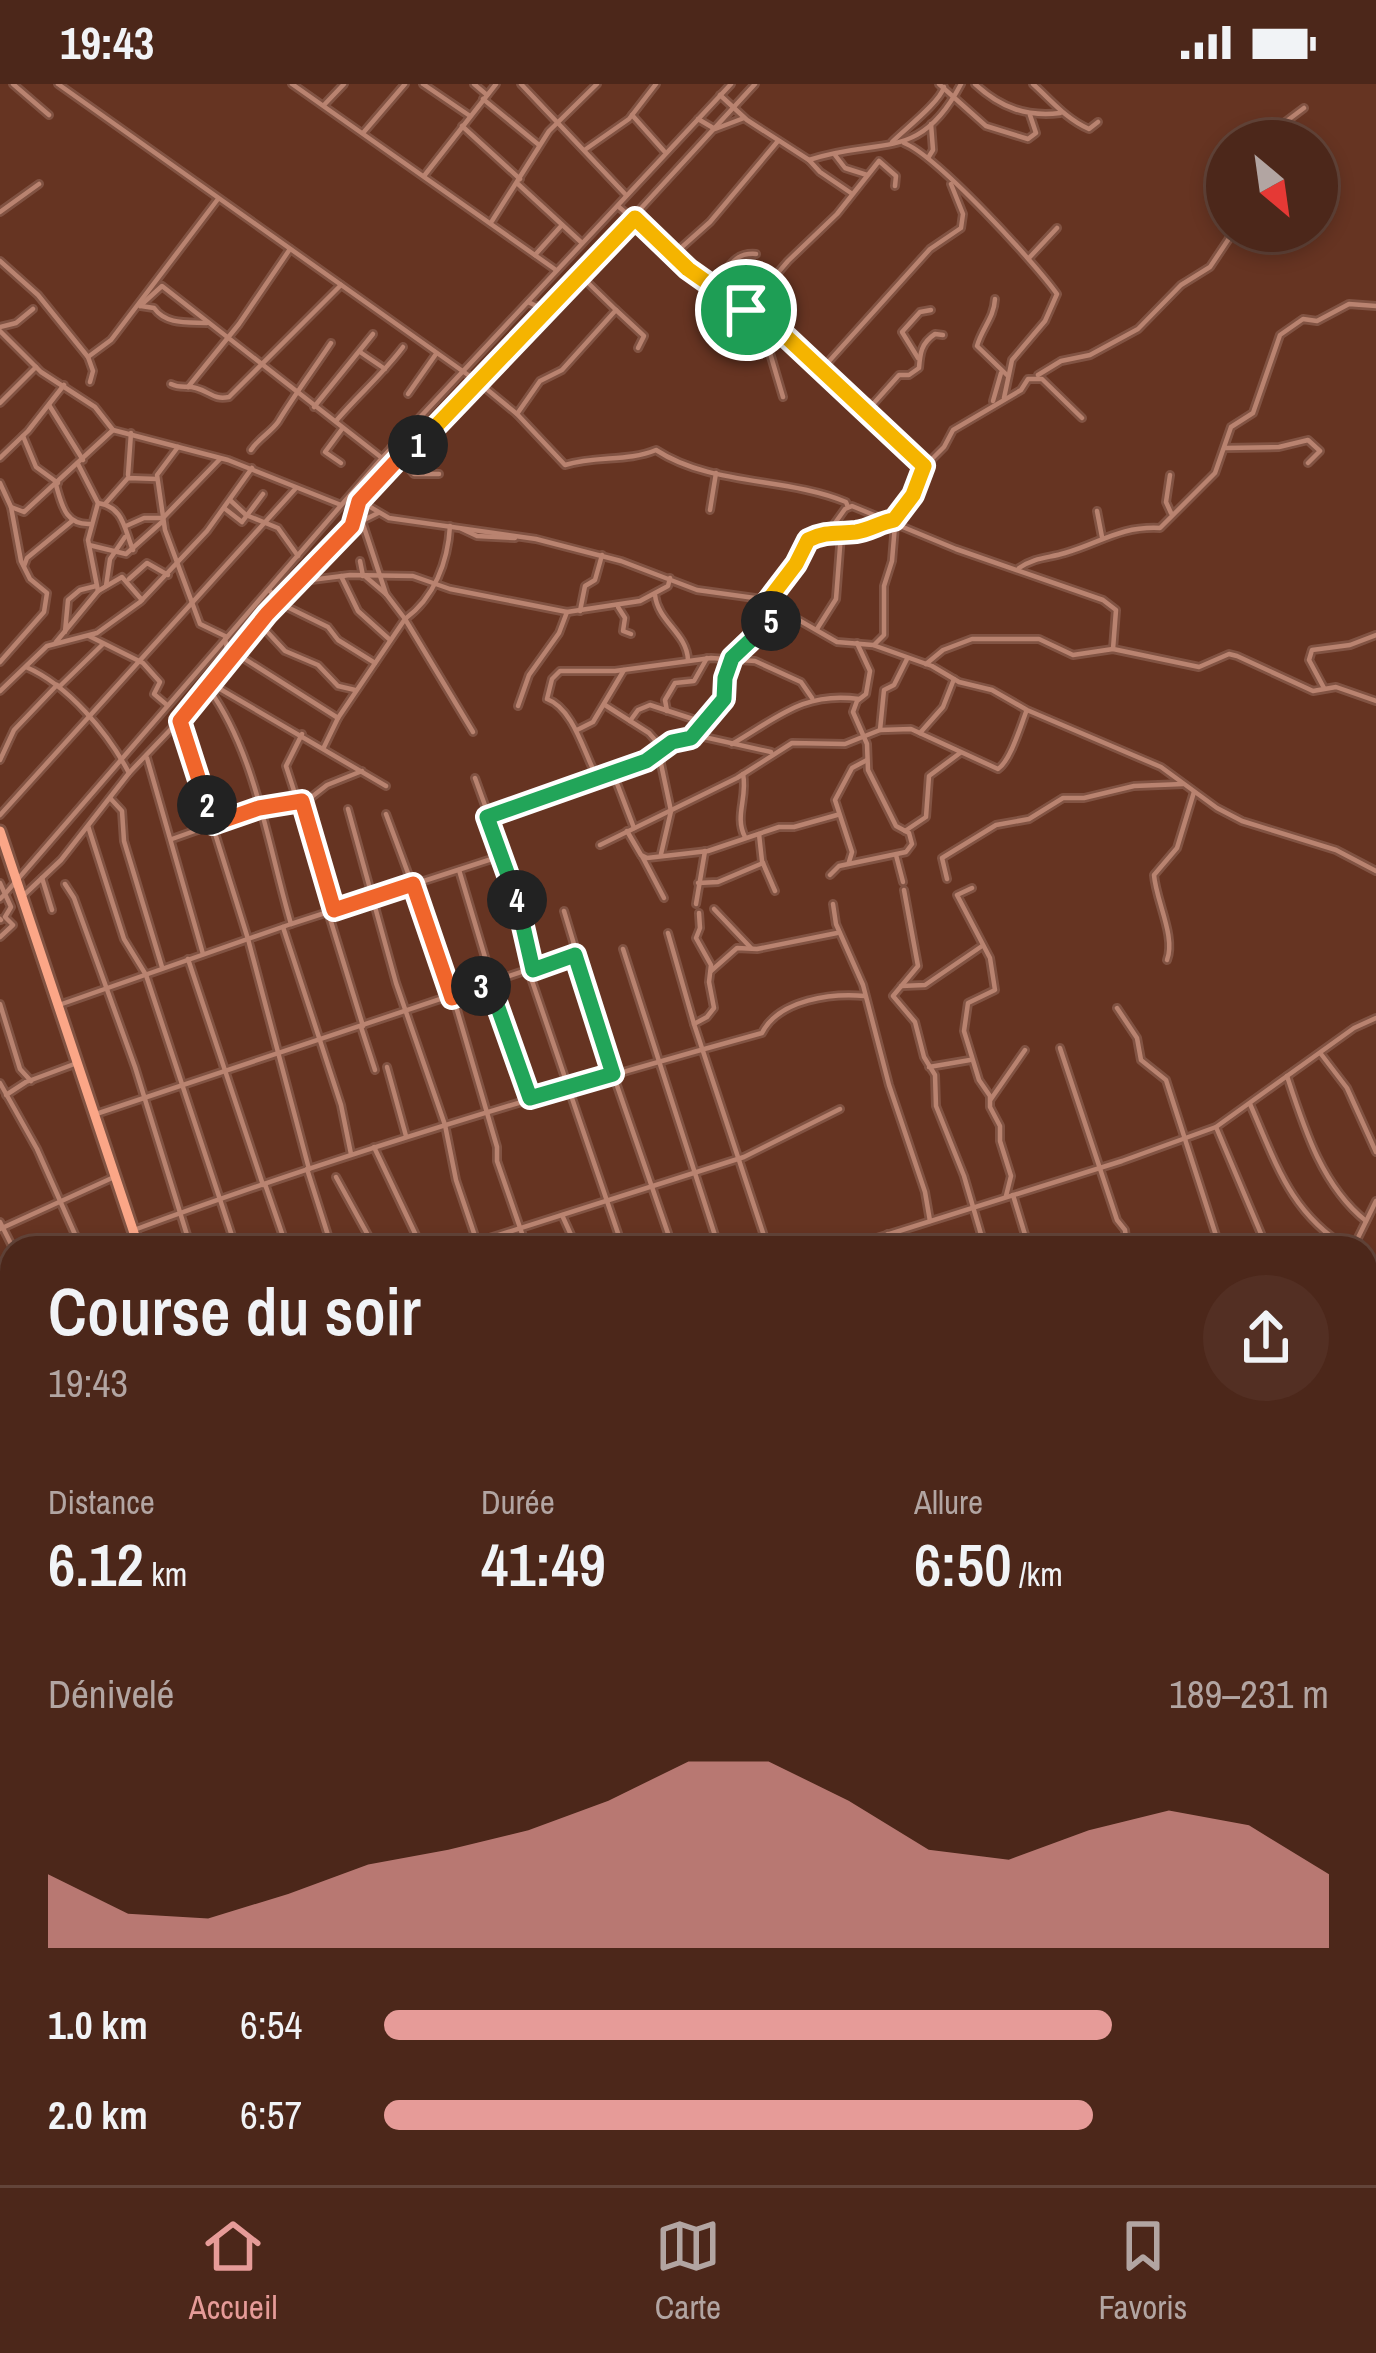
<!DOCTYPE html>
<html lang="fr">
<head>
<meta charset="utf-8">
<style>
  body { margin:0; font-family:"Archivo Narrow",sans-serif; background:#532f23; color:#f1f3f6; height:100vh; display:flex; flex-direction:column; font-size:45px; white-space:nowrap }
  * { box-sizing:border-box; margin:0 }
  p { font-size:39px; color:#b2a5a2 }
  .icon { flex:none; width:66px; height:66px; fill:none; stroke:currentColor; stroke-width:2; stroke-linecap:round; stroke-linejoin:round }
  .map { position:relative; flex:1; overflow:hidden }
  .details { position:absolute; left:0px; top:1152px; width:1377px; height:951px; display:flex; flex-direction:column; background:#4c271a; border-radius:36px 36px 0 0; box-shadow:0 6px 18px #0003,0 0 0 3px #634439 }
  .details>* { flex:none }
  .needle { width:78px; rotate:151deg }
  .tools { position:absolute; left:1206px; top:36px; display:grid; gap:24px }
  .tools a { display:grid; place-items:center; width:132px; height:132px; border-radius:50%; background:#4c271a; box-shadow:0 6px 18px #0003,0 0 0 3px #634439; font-size:60px }
  .pin { position:absolute; display:grid; place-items:center; width:102px; height:102px; color:#fff; margin:-51px; border:6px solid #fff; border-radius:50%; box-shadow:0 3px 12px #0007 }
  .km { position:absolute; width:60px; height:60px; margin:-30px; border-radius:50%; background:#222; color:#fff; font-size:33px; line-height:60px; text-align:center }
  .round { display:grid; place-items:center; flex:none; width:126px; height:126px; border-radius:63px; background:#532f23 }
  .overview { display:flex; align-items:center; justify-content:space-between; height:204px; padding:0 48px }
  h1 { font-size:66px; font-weight:600; line-height:90px }
  .stats { display:grid; grid-template-columns:repeat(3,1fr); gap:18px; height:204px; padding:12px 48px }
  .stats div { display:grid; align-content:center }
  .stats b { font-size:60px; font-weight:600 }
  .stats small { font-size:33px; font-weight:400 }
  .stats p { font-size:33px }
  .chart { height:336px; padding:24px 48px }
  .chart p { display:flex; justify-content:space-between }
  .chart svg { width:100%; height:216px; margin-top:12px; fill:#e69b98; opacity:.7 }
  ul { padding:0 48px; list-style:none; font-size:39px }
  li { display:grid; grid-template-columns:192px 144px 1fr; align-items:center; height:90px }
  li i { height:30px; border-radius:15px; background:#e69b98 }
  .status { display:flex; justify-content:space-between; align-items:center; height:84px; padding:0 60px; background:#4c271a; direction:ltr }
  .status svg { height:33px; fill:currentColor }
  .tabs { display:flex; justify-content:space-around; align-items:center; height:168px; border-top:3px solid #634439; background:#4c271a; font-size:33px; color:#b2a5a2 }
  .tabs a { display:grid; justify-items:center; gap:6px }
  .tabs .on { color:#e69b98 }
  .map>svg:first-child { display:block }
</style>
</head>
<body>
<div class="status"><b>19:43</b><svg viewBox="0 0 49 12"><path d="M0 12V9h3v3zM5 12V6h3v6zM10 12V3h3v9zM15 12V0h3v12zM26 1h20v11H26zM47 4h2v5h-2z"/></svg></div>
<div class="map">
<svg width="1376" height="2101" viewBox="0 0 1376 2101">
  <rect width="100%" height="100%" fill="#663422"/>
  <g fill="none" stroke-linecap="round" stroke-linejoin="round">
    <polyline stroke="#0e3b27" stroke-width="3" points="1361,2101 1368,2089 1376,2088"/>
    <defs>
      <g id="street">
        <polyline points="13,0 49,31"/>
        <path d="M 58,0 L 478,298 L 517,330 L 565,381 C 597,371 627,378 656,366 C 711,402 786,393 846,418 L 848,423"/>
        <polyline points="292,0 556,186"/>
        <polyline points="423,0 470,32"/>
        <polyline points="474,0 487,11"/>
        <polyline points="521,0 626,111"/>
        <polyline points="939,0 986,42 1028,55 1036,49 1030,31"/>
        <path d="M 975,0 C 1001,24 1027,33 1060,29"/>
        <path d="M 1033,0 C 1052,17 1066,35 1089,45 L 1098,38"/>
        <path d="M 720,11 L 747,36 L 809,76 C 880,52 919,80 961,0"/>
        <polyline points="483,15 539,61"/>
        <polyline points="324,21 344,0"/>
        <polyline points="632,31 664,67"/>
        <polyline points="698,35 715,45 744,34"/>
        <polyline points="462,42 520,95"/>
        <polyline points="363,49 405,0"/>
        <polyline points="1269,57 1272,48 1304,24"/>
        <path d="M 892,58 C 905,45 940,18 944,3"/>
        <path d="M 904,59 C 936,71 1036,180 1057,210 L 1045,237 L 1012,276 L 1004,314"/>
        <polyline points="586,65 629,35 656,0"/>
        <polyline points="835,71 845,84 867,91"/>
        <polyline points="928,74 933,66 931,40"/>
        <polyline points="809,76 820,88 851,109"/>
        <polyline points="424,92 496,0"/>
        <polyline points="518,100 582,159"/>
        <polyline points="619,123 730,218 760,229 924,382"/>
        <polyline points="0,128 39,100"/>
        <polyline points="492,137 549,47 597,0"/>
        <polyline points="535,171 562,141"/>
        <polyline points="673,171 710,138 778,57"/>
        <polyline points="1029,174 1057,144"/>
        <polyline points="0,177 38,211 88,273 93,287 90,298"/>
        <path d="M 713,202 C 728,188 731,168 756,170"/>
        <path d="M 995,215 C 994,234 982,244 977,262 L 1008,292"/>
        <polyline points="528,218 545,226 555,218 755,0"/>
        <polyline points="140,222 162,202 382,374"/>
        <path d="M 141,222 L 154,224 C 166,241 188,238 207,239"/>
        <polyline points="616,226 644,252 638,264"/>
        <polyline points="746,226 788,177 837,130 879,77 896,92 895,102"/>
        <polyline points="751,230 762,242 783,313"/>
        <polyline points="0,243 16,239 33,225"/>
        <polyline points="0,247 41,288 95,323 113,346 228,376 341,421"/>
        <polyline points="360,268 385,285"/>
        <polyline points="88,273 111,256 218,115"/>
        <polyline points="918,274 902,248 920,228 931,226"/>
        <polyline points="822,285 930,165 961,144 963,130 951,100"/>
        <polyline points="1038,291 1061,277 1090,271 1138,245 1181,201 1210,183 1234,147"/>
        <path d="M 171,300 C 181,305 187,301 196,304 C 211,308 213,316 229,313 L 341,201"/>
        <polyline points="188,303 239,240 290,165"/>
        <polyline points="408,310 436,270"/>
        <polyline points="993,317 1001,289"/>
        <polyline points="0,319 36,283"/>
        <polyline points="49,321 83,376"/>
        <path d="M 862,321 L 874,319 L 899,291 L 909,291 L 919,284 C 920,270 921,259 935,250 L 943,251"/>
        <polyline points="314,323 373,250"/>
        <polyline points="517,330 540,297 562,286 616,226 579,190"/>
        <path d="M 336,337 C 358,311 382,291 403,263"/>
        <polyline points="23,352 36,383 58,399"/>
        <polyline points="178,363 157,391 165,446 200,540 227,553"/>
        <polyline points="391,364 414,390 439,390"/>
        <polyline points="1225,364 1279,363 1308,356 1320,367 1308,379"/>
        <path d="M 251,366 C 258,355 271,348 278,338 C 295,310 313,286 331,259"/>
        <polyline points="0,374 28,347 64,301"/>
        <polyline points="341,379 325,368 342,345"/>
        <polyline points="128,391 131,349"/>
        <polyline points="1170,391 1166,418 1171,429"/>
        <polyline points="0,399 11,423 24,428 113,346"/>
        <path d="M 56,401 C 62,421 65,441 90,440"/>
        <polyline points="357,408 360,417 389,434 536,455 621,477 697,506 762,515 837,558 873,561 932,582 959,598 992,606 1027,626 1161,683 1217,724 1242,737 1336,766 1376,787"/>
        <polyline points="231,417 246,431 278,444 298,472"/>
        <path d="M 98,419 C 124,423 124,445 133,466"/>
        <polyline points="105,420 128,394 157,395"/>
        <polyline points="224,424 242,438 263,410"/>
        <polyline points="710,426 716,389"/>
        <polyline points="1097,427 1102,453"/>
        <polyline points="126,442 144,434 163,434 220,375"/>
        <polyline points="352,442 378,429"/>
        <path d="M 450,442 C 448,478 434,514 405,535 L 473,648"/>
        <polyline points="462,445 477,452 515,454"/>
        <path d="M 831,447 C 855,454 872,439 894,436 L 913,411 L 922,385 L 944,363 L 953,346 L 1021,306 L 1028,295 L 1042,295 L 1082,334"/>
        <polyline points="89,461 126,470 163,437"/>
        <polyline points="360,477 363,492"/>
        <polyline points="24,482 27,474 72,437"/>
        <path d="M 1019,484 C 1035,473 1049,474 1065,469 C 1100,459 1120,442 1160,444 L 1215,389 L 1231,343 L 1253,329 L 1280,251 L 1303,235 L 1317,237 L 1349,220 L 1376,222"/>
        <polyline points="341,492 358,527 389,555"/>
        <polyline points="307,493 359,428"/>
        <polyline points="129,495 147,479 168,491"/>
        <polyline points="106,502 110,475 125,453"/>
        <polyline points="269,506 283,521 328,543 338,556 375,579"/>
        <polyline points="98,507 122,493 142,516"/>
        <polyline points="386,510 359,428 360,417 399,374 413,367 545,226"/>
        <path d="M 655,511 C 658,538 687,549 688,576"/>
        <polyline points="767,517 797,480 808,456 830,446 845,425 852,422 956,465 1103,516 1116,526 1113,565 1199,583 1229,570 1237,572 1313,607 1336,603 1376,617"/>
        <polyline points="618,523 625,534 623,547 631,550"/>
        <polyline points="580,527 585,502 595,496 602,471"/>
        <polyline points="260,540 285,567 318,581 338,602 355,606"/>
        <polyline points="817,545 836,515 841,450"/>
        <polyline points="65,548 68,516 80,506 96,502"/>
        <polyline points="89,552 143,579 160,598 154,610 167,621"/>
        <polyline points="225,555 230,578"/>
        <polyline points="56,558 98,507 88,456 98,419 78,380"/>
        <polyline points="874,561 884,551 884,502 892,477 895,441"/>
        <polyline points="237,570 338,634"/>
        <polyline points="0,578 44,528 47,509 30,495 21,477 11,423"/>
        <polyline points="926,580 943,566 972,555 1039,555 1073,571 1113,565"/>
        <path d="M 26,583 C 68,601 108,649 129,689"/>
        <polyline points="60,602 103,560"/>
        <polyline points="215,602 386,702"/>
        <polyline points="1324,604 1309,576 1312,566 1350,561 1376,551"/>
        <path d="M 209,605 C 256,671 268,762 291,840"/>
        <polyline points="0,607 47,562 97,549 140,518 207,447 252,384"/>
        <polyline points="605,621 649,649 662,664 661,680 671,727 661,770"/>
        <polyline points="518,622 529,591 559,549 567,528"/>
        <polyline points="667,627 665,616 675,599 694,597 707,574"/>
        <polyline points="180,637 248,855 309,1085"/>
        <polyline points="630,637 638,626 650,621 702,638"/>
        <polyline points="577,646 593,638 624,586"/>
        <polyline points="880,646 884,606 894,601 907,575"/>
        <polyline points="920,649 943,623 954,595"/>
        <polyline points="695,651 771,668"/>
        <path d="M 732,660 C 777,634 804,607 859,615"/>
        <polyline points="324,663 338,634 405,535 386,510 366,493"/>
        <polyline points="147,674 203,870"/>
        <polyline points="0,676 14,646 57,601"/>
        <polyline points="613,689 634,744"/>
        <path d="M 743,690 C 748,713 734,732 745,753"/>
        <path d="M 597,693 C 584,670 574,625 547,615 L 552,595 L 560,587 L 615,587 L 711,574 L 755,577 L 801,598 L 812,614"/>
        <polyline points="475,694 514,801 533,887"/>
        <polyline points="110,714 122,727 124,757 162,883"/>
        <polyline points="297,716 286,682 302,650"/>
        <polyline points="301,717 334,826"/>
        <polyline points="348,725 396,899 445,1041 456,1096 479,1164"/>
        <polyline points="386,730 450,902 497,1063 497,1077 527,1164"/>
        <polyline points="0,731 296,404"/>
        <polyline points="487,733 646,677 672,658 691,654 725,615 725,594 732,574 758,547 786,528"/>
        <polyline points="88,742 124,855 146,891 236,1164"/>
        <polyline points="627,747 641,771 647,774 708,767 779,743 794,743 837,731"/>
        <polyline points="905,747 926,733 929,692 960,669"/>
        <polyline points="759,750 762,777 775,807"/>
        <polyline points="172,755 259,724 309,715 327,701 362,687"/>
        <path d="M 600,761 L 737,694 L 792,659 L 845,660 L 880,646 L 911,645 L 998,685 C 1010,677 1020,644 1026,628"/>
        <polyline points="896,771 903,798"/>
        <polyline points="642,772 664,814"/>
        <polyline points="849,778 852,768 835,716 852,684 867,676"/>
        <polyline points="459,786 493,900"/>
        <polyline points="830,791 839,782 906,768 912,760 909,749 896,742 868,686 867,660 853,628 857,617 866,610 870,587 857,559"/>
        <polyline points="42,794 52,826"/>
        <polyline points="947,795 942,774 996,741 1029,735 1063,714 1084,714 1134,702 1183,700"/>
        <polyline points="0,799 5,810 0,815"/>
        <polyline points="698,799 718,798 763,779"/>
        <polyline points="65,800 74,814 135,983 191,1164"/>
        <polyline points="972,804 957,811 990,874 995,906 968,919 964,947 979,996 990,1012 990,1023 1000,1042 1000,1057 1011,1092 1006,1112"/>
        <polyline points="904,806 918,882 893,912 915,938 924,973 935,991 936,1022 964,1092 985,1164"/>
        <polyline points="23,812 61,776 129,689 213,601 274,523 303,497 350,491 413,492 450,505 567,528 640,517 668,502 670,494"/>
        <polyline points="696,820 705,767"/>
        <polyline points="833,820 836,840 863,901 889,1001 925,1108 930,1137"/>
        <polyline points="714,825 751,864"/>
        <polyline points="564,827 613,990 673,1164"/>
        <polyline points="328,828 363,942"/>
        <polyline points="699,829 700,844 696,854 711,881 709,898 714,924 707,933 694,940 768,1164"/>
        <polyline points="0,835 1,836"/>
        <polyline points="283,843 341,1021 351,1070"/>
        <polyline points="668,849 694,940"/>
        <polyline points="0,853 13,841 5,833 11,823 5,810 382,374 731,0"/>
        <polyline points="623,865 719,1164"/>
        <polyline points="188,875 263,1101"/>
        <path d="M 1167,876 C 1176,853 1156,817 1154,791 L 1177,764 L 1194,708"/>
        <polyline points="711,887 737,864 757,865 837,849"/>
        <polyline points="529,888 623,1164"/>
        <polyline points="490,901 529,1014"/>
        <polyline points="901,902 925,901 982,862"/>
        <polyline points="0,920 20,985 31,997"/>
        <polyline points="59,921 291,840 501,772"/>
        <polyline points="1117,924 1137,954 1141,976 1166,996 1220,1164"/>
        <polyline points="361,943 375,986"/>
        <polyline points="1060,964 1117,1136 1125,1146 1127,1164"/>
        <polyline points="1321,970 1347,1004 1376,1068"/>
        <polyline points="387,983 406,1052"/>
        <polyline points="929,983 970,976"/>
        <path d="M 1287,992 C 1304,1044 1322,1102 1366,1137"/>
        <polyline points="0,999 37,1065 81,1164"/>
        <polyline points="6,1011 26,998 77,979"/>
        <polyline points="991,1015 1025,966"/>
        <path d="M 1250,1020 C 1276,1079 1290,1129 1348,1164"/>
        <polyline points="96,1030 575,870"/>
        <polyline points="1216,1043 1267,1164"/>
        <polyline points="374,1063 422,1164"/>
        <polyline points="307,1085 332,1164"/>
        <polyline points="336,1093 375,1164"/>
        <polyline points="265,1100 287,1164"/>
        <polyline points="1013,1111 1029,1164"/>
        <polyline points="562,1131 577,1164"/>
        <polyline points="0,1138 13,1164"/>
        <polyline points="0,1145 112,1094"/>
        <path d="M 134,1146 C 340,1070 551,1007 762,949 C 779,915 833,909 865,912"/>
        <polyline points="888,1150 891,1164"/>
        <polyline points="458,1164 744,1073 840,1025"/>
        <polyline points="845,1164 1122,1077 1216,1043 1354,944 1376,934"/>
        <polyline points="1353,1164 1376,1117"/>
        <polyline points="1365,1187 1376,1204"/>
        <polyline points="1365,1240 1376,1236"/>
        <polyline points="0,1273 12,1267"/>
        <polyline points="0,1285 12,1311"/>
        <polyline points="1371,1344 1376,1339"/>
        <polyline points="1365,1371 1376,1367"/>
        <polyline points="0,1403 12,1398"/>
        <polyline points="0,1434 12,1462"/>
        <polyline points="0,1534 12,1528"/>
        <polyline points="0,1582 12,1609"/>
        <polyline points="1365,1584 1376,1617"/>
        <polyline points="1365,1629 1376,1624"/>
        <polyline points="0,1659 12,1654"/>
        <polyline points="0,1736 12,1762"/>
        <polyline points="0,1788 12,1783"/>
        <polyline points="1365,1860 1376,1864"/>
        <polyline points="0,1881 12,1906"/>
        <polyline points="1365,1911 1376,1906"/>
        <polyline points="1365,1957 1376,1954"/>
        <polyline points="0,1959 12,1952"/>
        <polyline points="0,2022 12,2047"/>
        <polyline points="1366,2040 1376,2059"/>
        <polyline points="1365,2041 1376,2036"/>
        <polyline points="33,2091 38,2101"/>
        <polyline points="99,2091 104,2101"/>
        <polyline points="167,2091 171,2101"/>
        <polyline points="236,2091 241,2101"/>
        <polyline points="303,2091 308,2101"/>
        <polyline points="371,2091 376,2101"/>
        <polyline points="581,2091 584,2101"/>
        <polyline points="648,2091 652,2101"/>
        <polyline points="716,2091 720,2101"/>
        <polyline points="783,2091 786,2101"/>
        <polyline points="848,2091 852,2101"/>
        <polyline points="913,2091 916,2101"/>
        <polyline points="1049,2091 1053,2101"/>
        <polyline points="1114,2091 1117,2101"/>
        <polyline points="1237,2091 1245,2101"/>
        <polyline points="0,2100 21,2091"/>
        <polyline points="200,2101 222,2091"/>
        <polyline points="950,2101 985,2091"/>
        <polyline points="1251,2101 1268,2091"/>
      </g>
      <g id="secondary">
        <polyline points="0,747 139,1164"/>
        <polyline points="1365,1774 1376,1769"/>
        <polyline points="451,2091 454,2101"/>
        <polyline points="488,2101 534,2091"/>
      </g>
    </defs>
    <use href="#street" stroke="#815343" stroke-width="10"/>
    <use href="#secondary" stroke="#815343" stroke-width="15"/>
    <use href="#street" stroke="#b98370" stroke-width="4.5"/>
    <use href="#secondary" stroke="#fba687" stroke-width="9"/>
  </g>
  <g fill="none" stroke-linecap="round" stroke-linejoin="round">
    <defs>
      <polyline id="split-1" points="418,361 635,134 688,185 746,226"/>
      <polyline id="split-2" points="207,721 180,637 267,530 352,442 359,417 399,374 418,361"/>
      <polyline id="split-3" points="207,721 213,740 259,724 302,717 334,826 413,800 452,914 481,902"/>
      <polyline id="split-4" points="481,902 490,901 530,1014 613,990 575,871 533,886 517,816"/>
      <polyline id="split-5" points="517,816 487,733 646,677 672,658 691,654 724,615 725,594 732,574 771,537"/>
      <path id="split-6" d="M 746,226 L 763,231 L 924,382 L 913,411 L 894,436 C 881,438 870,446 856,448 C 837,450 826,447 808,456 L 796,480 L 767,518 L 786,528 L 771,537"/>
    </defs>
    <use href="#split-1" stroke="#fff" stroke-width="24"/>
    <use href="#split-2" stroke="#fff" stroke-width="24"/>
    <use href="#split-3" stroke="#fff" stroke-width="24"/>
    <use href="#split-4" stroke="#fff" stroke-width="24"/>
    <use href="#split-5" stroke="#fff" stroke-width="24"/>
    <use href="#split-6" stroke="#fff" stroke-width="24"/>
    <use href="#split-1" stroke="#f5b400" stroke-width="15"/>
    <use href="#split-2" stroke="#f0652b" stroke-width="15"/>
    <use href="#split-3" stroke="#f0652b" stroke-width="15"/>
    <use href="#split-4" stroke="#22a559" stroke-width="15"/>
    <use href="#split-5" stroke="#22a559" stroke-width="15"/>
    <use href="#split-6" stroke="#f5b400" stroke-width="15"/>
  </g>
</svg>
<div class="tools">
<a><svg class="needle" viewBox="-14 -14 28 28"><path d="M0-13l5 13h-10z" fill="#e53935"/><path d="M0 13l5-13h-10z" fill="#b2a5a2"/></svg></a>
</div>
<div class="pin" style="left:746px;top:226px;background:#1e9e55"><svg class="icon" aria-label="arrive" viewBox="0 0 24 24"><path d="M6 21V4h12l-3 4 3 4H6"/></svg></div>
<b class="km" style="left:418px;top:361px">1</b>
<b class="km" style="left:207px;top:721px">2</b>
<b class="km" style="left:481px;top:902px">3</b>
<b class="km" style="left:517px;top:816px">4</b>
<b class="km" style="left:771px;top:537px">5</b>
<section class="details">
<div class="overview"><div><h1>Course du soir</h1><p>19:43</p></div><a class="round"><svg class="icon" aria-label="share" viewBox="0 0 24 24"><path d="M12 15V3M7 8l5-5 5 5M5 13v7h14v-7"/></svg></a></div>
<div class="stats">
<div><p>Distance</p><b>6.12<small> km</small></b></div>
<div><p>Durée</p><b>41:49</b></div>
<div><p>Allure</p><b>6:50<small> /km</small></b></div>
</div>
<div class="chart"><p><span>Dénivelé</span>189–231 m</p>
<svg viewBox="0 0 160 44" preserveAspectRatio="none"><path d="M0 44V29L10 37L20 38L30 33L40 27L50 24L60 20L70 14L80 6L90 6L100 14L110 24L120 26L130 20L140 16L150 19L160 29V44z"/></svg>
</div>
<ul>
<li><b>1.0 km</b>6:54<i style="width:77%"></i></li>
<li><b>2.0 km</b>6:57<i style="width:75%"></i></li>
</ul>
</section>
</div>
<nav class="tabs">
<a class="on"><svg class="icon" aria-label="home" viewBox="0 0 24 24"><path d="M3 11l9-7 9 7M6 9v11h12V9"/></svg>Accueil</a>
<a><svg class="icon" aria-label="map" viewBox="0 0 24 24"><path d="M3 6l6-2 6 2 6-2v14l-6 2-6-2-6 2zM9 4v14M15 6v14"/></svg>Carte</a>
<a><svg class="icon" aria-label="saved" viewBox="0 0 24 24"><path d="M7 4h10v16l-5-4-5 4z"/></svg>Favoris</a>
</nav>
</body>
</html>
